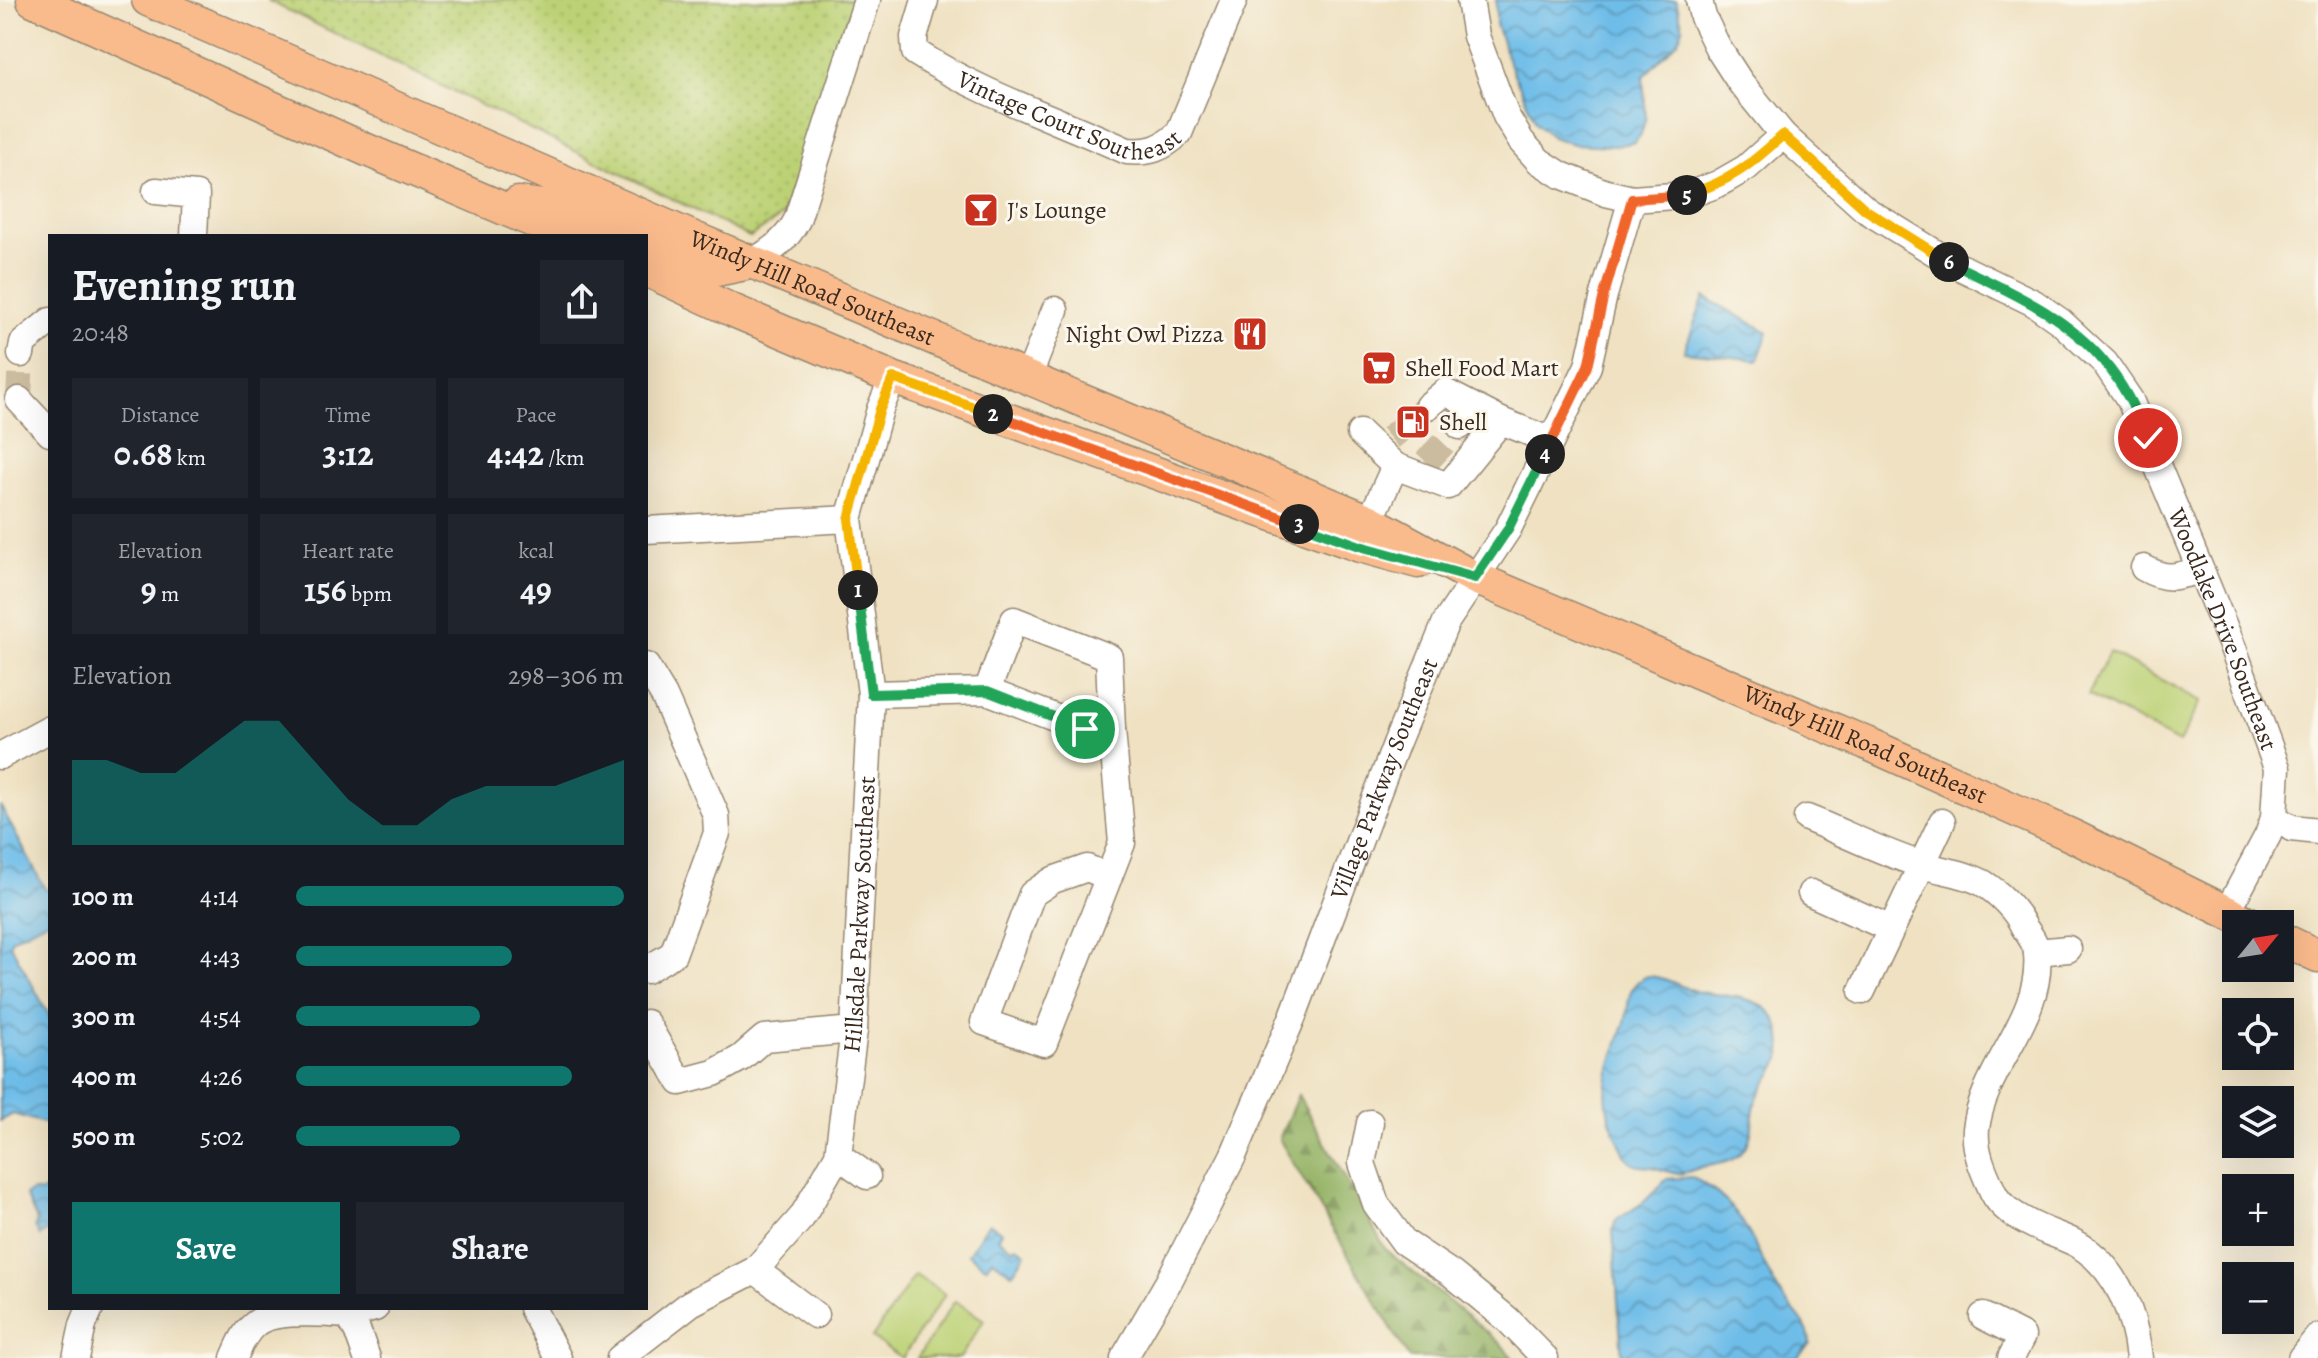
<!DOCTYPE html>
<html lang="en">
<head>
<meta charset="utf-8">
<style>
  body { margin:0; font-family:Alegreya,serif; background:#20242c; color:#f1f3f6; height:100vh; display:flex; flex-direction:column; font-size:30px; white-space:nowrap }
  * { box-sizing:border-box; margin:0 }
  p { font-size:26px; color:#9ea1a6 }
  .icon { flex:none; width:44px; height:44px; fill:none; stroke:currentColor; stroke-width:2; stroke-linecap:round; stroke-linejoin:round }
  .map { position:relative; flex:1; overflow:hidden }
  .drawer { position:absolute; left:48px; top:234px; width:600px; height:1076px; display:flex; flex-direction:column; background:#171b24; border-radius:0px; box-shadow:0 8px 32px #0002 }
  .drawer>* { flex:none }
  .needle { width:52px; rotate:60deg }
  .tools { position:absolute; left:2222px; top:910px; display:grid; gap:16px }
  .tools a { display:grid; place-items:center; width:72px; height:72px; border-radius:0px; background:#171b24; box-shadow:0 8px 32px #0002; font-size:40px }
  .pin { position:absolute; display:grid; place-items:center; width:68px; height:68px; color:#fff; margin:-34px; border:4px solid #fff; border-radius:50%; box-shadow:0 2px 8px #0007 }
  .km { position:absolute; width:40px; height:40px; margin:-20px; border-radius:50%; background:#222; color:#fff; font-size:22px; line-height:40px; text-align:center }
  .round { display:grid; place-items:center; flex:none; width:84px; height:84px; border-radius:0px; background:#20242c }
  .headline { display:flex; align-items:center; justify-content:space-between; height:136px; padding:0 24px }
  h1 { font-size:44px; font-weight:700; line-height:60px }
  .stats { display:grid; grid-template-columns:repeat(3,1fr); gap:12px; height:136px; padding:8px 24px }
  .stats div { display:grid; align-content:center; border-radius:0px; background:#20242c; text-align:center }
  .stats b { font-size:34px; font-weight:700 }
  .stats small { font-size:22px; font-weight:400 }
  .stats p { font-size:22px }
  .chart { height:224px; padding:16px 24px }
  .chart p { display:flex; justify-content:space-between }
  .chart svg { width:100%; height:144px; margin-top:8px; fill:#0f766e; opacity:.7 }
  .button { display:flex; gap:16px; margin-top:auto; padding:16px 24px }
  .button a { flex:1; height:92px; border-radius:0px; background:#0f766e; color:#fff; font-size:32px; font-weight:700; line-height:92px; text-align:center }
  .button a+a { background:#20242c; color:#f1f3f6 }
  ul { padding:0 24px; list-style:none; font-size:26px }
  li { display:grid; grid-template-columns:128px 96px 1fr; align-items:center; height:60px }
  li i { height:20px; border-radius:10px; background:#0f766e }
  .map>svg:first-child { display:block }
</style>
</head>
<body>
<div class="map">
<svg width="2318" height="1358" viewBox="0 0 2318 1358">
  <defs>
    <pattern id="green-dots" width="8" height="8" patternUnits="userSpaceOnUse" patternTransform="scale(2)"><rect width="8" height="8" fill="#bcd175"/><path d="M2 2h.1M6 6h.1" fill="none" stroke="#a2b465" stroke-width="1.8" stroke-linecap="round"/></pattern>
    <pattern id="forest-firs" width="22" height="20" patternUnits="userSpaceOnUse" patternTransform="scale(2)"><rect width="22" height="20" fill="#95b366"/><path d="M5 1l3.5 6h-7zM16 11l3.5 6h-7z" fill="#7b9253"/></pattern>
    <pattern id="water-waves" width="16" height="10" patternUnits="userSpaceOnUse" patternTransform="scale(2)"><rect width="16" height="10" fill="#6ebde9"/><path d="M0 5q4-4 8 0t8 0" fill="none" stroke="#5c9abc"/></pattern>
  </defs>
  <rect width="100%" height="100%" fill="#fbf7ec"/>
  <filter id="ink" filterUnits="userSpaceOnUse"><feTurbulence type="fractalNoise" baseFrequency=".0125" numOctaves="2"/><feDisplacementMap in="SourceGraphic" scale="16" xChannelSelector="R" yChannelSelector="G"/><feConvolveMatrix kernelMatrix="1 2 1 2 8 2 1 2 1" color-interpolation-filters="sRGB"/></filter>
  <filter id="wash" filterUnits="userSpaceOnUse"><feTurbulence type="fractalNoise" baseFrequency=".006" numOctaves="4" result="noise"/><feDisplacementMap in="SourceGraphic" scale="32" xChannelSelector="R" yChannelSelector="G"/><feGaussianBlur stdDeviation="1.8" result="paint"/><feColorMatrix in="noise" values="0 0 0 0 0 0 0 0 0 0 0 0 0 0 0 0 0 1.4 0 .05"/><feComposite in="paint" operator="in"/></filter>
  <g filter="url(#wash)">
    <rect width="100%" height="100%" fill="#efe1c1"/>
    <polygon fill="url(#green-dots)" stroke="#7c7e4a" stroke-width="2" points="267,0 853,0 783,215 750,237"/>
    <polygon fill="url(#forest-firs)" stroke="#686e42" stroke-width="2" points="1298,1095 1386,1250 1500,1343 1513,1358 1409,1358 1279,1139"/>
    <g fill="#bcd175" stroke="#7c7e4a" stroke-width="2">
      <polygon points="2109,652 2201,701 2179,743 2088,695"/>
      <polygon points="915,1275 945,1294 902,1358 872,1338"/>
      <polygon points="955,1301 984,1320 960,1358 917,1358"/>
    </g>
    <g fill="url(#water-waves)" stroke="#547484" stroke-width="2">
      <polygon points="1496,0 1676,0 1683,28 1678,41 1643,77 1646,117 1641,134 1635,142 1616,146 1573,144 1552,137 1536,123 1509,63 1496,24"/>
      <polygon points="1704,297 1768,332 1758,360 1684,352"/>
      <polygon points="0,805 45,889 50,891 50,919 12,939 10,944 50,1017 50,1125 13,1114 0,1121"/>
      <path d="M 1647,976 C 1666,976 1680,988 1699,992 C 1731,997 1776,995 1781,1036 C 1782,1044 1783,1052 1780,1060 C 1774,1073 1765,1084 1758,1096 C 1750,1111 1755,1129 1748,1143 C 1735,1167 1716,1162 1696,1169 C 1674,1177 1676,1173 1656,1168 C 1648,1165 1640,1168 1633,1164 C 1626,1160 1623,1150 1620,1144 C 1594,1095 1610,1068 1625,1022 C 1631,1001 1624,987 1647,976 Z"/>
      <path d="M 1692,1177 C 1748,1207 1750,1242 1779,1292 C 1789,1309 1810,1322 1810,1344 L 1797,1358 L 1622,1358 L 1613,1231 L 1615,1221 L 1644,1202 L 1667,1179 Z"/>
      <polygon points="50,1187 50,1230 40,1236 35,1227 37,1220 25,1195 33,1191 40,1193"/>
      <polygon points="989,1223 1002,1232 998,1238 1014,1249 1016,1246 1026,1253 1012,1274 992,1259 986,1267 968,1254"/>
    </g>
  </g>
  <g filter="url(#ink)">
    <g fill="none" stroke-linecap="round" stroke-linejoin="round">
      <g stroke="#cbbca0" stroke-width="26" stroke-dasharray="26 13" stroke-linecap="butt">
        <polyline points="19,400 21,354"/>
        <polyline points="1390,438 1428,406"/>
        <polyline points="1426,462 1460,426"/>
      </g>
      <defs>
        <g id="minor">
          <path id="s1" d="M 925,0 L 914,37 L 915,52 C 980,94 1057,119 1127,151 C 1149,153 1162,149 1179,133 L 1234,0"/>
          <polyline points="1470,0 1476,36 1506,116 1521,141 1539,161 1561,175 1606,193 1632,199 1688,195 1718,184 1746,168 1783,135"/>
          <path id="s2" d="M 1699,0 L 1703,17 L 1718,48 L 1740,82 L 1783,135 L 1866,210 L 1950,262 L 2034,303 L 2061,322 L 2105,363 L 2130,400 L 2233,648 L 2277,768 L 2274,818 L 2268,835 L 2227,912"/>
          <polyline points="156,191 196,195 194,236"/>
          <path d="M 751,263 C 771,251 787,240 797,220 L 867,0"/>
          <polyline points="21,354 23,343 50,321"/>
          <polyline points="1028,378 1055,310"/>
          <polyline points="19,400 50,433"/>
          <polyline points="1428,406 1445,392 1501,421 1551,441"/>
          <polyline points="1460,426 1477,409"/>
          <polyline points="1360,433 1395,466 1448,486 1501,421"/>
          <polyline points="1370,521 1395,466"/>
          <polyline points="646,530 849,519"/>
          <path d="M 2144,568 C 2167,581 2176,577 2200,570"/>
          <polyline points="646,666 664,696 716,815 717,833 673,954 646,970"/>
          <polyline points="987,691 1014,620 1109,657 1112,730"/>
          <polyline points="871,694 987,691 1085,729 1112,730 1122,843 1044,1043 984,1022 1032,894 1053,880 1087,868 1109,877"/>
          <polyline points="0,756 50,729"/>
          <path d="M 1807,818 C 1844,833 1881,852 1919,864 C 1940,871 1963,872 1983,883 C 1999,893 2016,910 2024,927 C 2029,934 2037,945 2037,954 C 2043,1018 1983,1067 1976,1129 C 1974,1151 1984,1172 1993,1192 C 2001,1209 2019,1218 2035,1226 C 2049,1233 2065,1237 2079,1245 C 2119,1270 2134,1313 2139,1358"/>
          <polyline points="2274,818 2292,828 2318,831"/>
          <polyline points="1811,893 1891,929"/>
          <polyline points="2037,952 2068,949"/>
          <polyline points="1862,991 1942,822"/>
          <polyline points="646,1023 680,1082 714,1073 741,1058 764,1038 854,1030"/>
          <polyline points="1370,1123 1362,1163 1376,1204 1404,1242 1452,1274 1507,1319 1545,1358"/>
          <polyline points="838,1155 867,1176"/>
          <polyline points="755,1270 815,1315"/>
          <polyline points="532,1308 558,1358"/>
          <polyline points="348,1315 375,1308"/>
          <polyline points="1983,1316 2022,1336 2011,1358"/>
          <polyline points="76,1358 83,1325 90,1308"/>
          <path d="M 234,1358 C 239,1347 244,1333 254,1325 C 272,1308 323,1314 348,1315 L 357,1330 L 367,1358"/>
          <path id="s3" d="M 620,1358 L 691,1303 L 755,1270 L 802,1217 L 838,1155 L 854,1030 L 871,694 L 849,519 L 880,409 L 893,378"/>
          <path id="s4" d="M 1124,1358 L 1169,1281 L 1233,1156 L 1293,1016 L 1396,744 L 1446,622 L 1508,529 L 1588,366 L 1604,295 L 1632,199"/>
          <polyline points="2301,1358 2318,1337"/>
        </g>
        <g id="major">
          <polyline points="33,0 367,150 568,236"/>
          <path id="s5" d="M 148,0 L 694,238 L 1370,521 L 1475,578 L 1866,743 L 2075,837 L 2251,924"/>
          <polyline points="518,203 567,209 630,236"/>
          <polyline points="646,243 716,270 745,264"/>
          <polyline points="646,270 734,311 893,378 1256,509 1360,546 1418,562"/>
          <polyline points="2280,938 2318,956"/>
        </g>
      </defs>
      <use href="#minor" stroke="#958670" stroke-width="29"/>
      <use href="#major" stroke="#958670" stroke-width="35"/>
      <use href="#minor" stroke="#fff" stroke-width="26"/>
      <use href="#major" stroke="#fabb8c" stroke-width="32"/>
    </g>
  </g>
  <g fill="none" stroke-linecap="round" stroke-linejoin="round" filter="url(#ink)">
    <defs>
      <polyline id="split-1" points="858,590 871,694 987,691 1085,729"/>
      <polyline id="split-2" points="858,590 849,519 880,409 893,378 993,414"/>
      <polyline id="split-3" points="993,414 1299,524"/>
      <polyline id="split-4" points="1299,524 1360,546 1475,578 1508,529 1545,454"/>
      <polyline id="split-5" points="1545,454 1588,366 1604,295 1632,199 1687,195"/>
      <path id="split-6" d="M 1687,195 C 1732,180 1749,166 1783,135 L 1866,210 L 1949,262"/>
      <path id="split-7" d="M 1949,262 C 2005,290 2064,313 2105,363 C 2124,385 2136,412 2148,438"/>
    </defs>
    <use href="#split-1" stroke="#fff" stroke-width="16"/>
    <use href="#split-2" stroke="#fff" stroke-width="16"/>
    <use href="#split-3" stroke="#fff" stroke-width="16"/>
    <use href="#split-4" stroke="#fff" stroke-width="16"/>
    <use href="#split-5" stroke="#fff" stroke-width="16"/>
    <use href="#split-6" stroke="#fff" stroke-width="16"/>
    <use href="#split-7" stroke="#fff" stroke-width="16"/>
    <use href="#split-1" stroke="#22a559" stroke-width="10"/>
    <use href="#split-2" stroke="#f5b400" stroke-width="10"/>
    <use href="#split-3" stroke="#f0652b" stroke-width="10"/>
    <use href="#split-4" stroke="#22a559" stroke-width="10"/>
    <use href="#split-5" stroke="#f0652b" stroke-width="10"/>
    <use href="#split-6" stroke="#f5b400" stroke-width="10"/>
    <use href="#split-7" stroke="#22a559" stroke-width="10"/>
  </g>
  <defs>
    <symbol id="bar-square" viewBox="-11 -11 22 22"><rect x="-9" y="-9" width="18" height="18" rx="4" fill="#c8321e" stroke="#fbf7ec"/><path d="M-6-5H6L.8 .8V4.5H3.5V6h-7V4.5H-.8V.8Z" fill="#fff"/></symbol>
    <symbol id="restaurant-square" viewBox="-11 -11 22 22"><rect x="-9" y="-9" width="18" height="18" rx="4" fill="#c8321e" stroke="#fbf7ec"/><path d="M-5-6h1v4h1v-4h1v4h1v-4h1v5L-1.5 .5V6h-2V.5L-5-1ZM5-6V6H3V1.5H1.5Q1.5-4 5-6Z" fill="#fff"/></symbol>
    <symbol id="supermarket-square" viewBox="-11 -11 22 22"><rect x="-9" y="-9" width="18" height="18" rx="4" fill="#c8321e" stroke="#fbf7ec"/><path d="M-6-5.5h2.5l.6 2H6L4.5 2H-2.5L-4.4-4H-6ZM-1.5 3.2a1.3 1.3 0 1 0 .1 0ZM3 3.2a1.3 1.3 0 1 0 .1 0Z" fill="#fff"/></symbol>
    <symbol id="fuel-square" viewBox="-11 -11 22 22"><rect x="-9" y="-9" width="18" height="18" rx="4" fill="#c8321e" stroke="#fbf7ec"/><path d="M-5.5-6h7V0h2V4h1.3V-2.5L3-4.5l.8-.8L6-3V5H2.5V1h-1V6h-7ZM-4.2-4.7v3.2H.2V-4.7Z" fill="#fff"/></symbol>
  </defs>
  <g fill-rule="evenodd">
    <use href="#bar-square" x="961" y="190" width="40" height="40"/>
    <use href="#restaurant-square" x="1230" y="314" width="40" height="40"/>
    <use href="#supermarket-square" x="1359" y="348" width="40" height="40"/>
    <use href="#fuel-square" x="1393" y="402" width="40" height="40"/>
  </g>
  <g text-anchor="middle" stroke-width="6" stroke-linejoin="round" paint-order="stroke">
    <g font-size="24" fill="#3b2a1e" stroke="#fbf7ec">
      <text dy="8" stroke="none"><textPath href="#s1" startOffset="224">Vintage Court Southeast</textPath></text>
      <text dy="8" stroke="none"><textPath href="#s5" startOffset="724">Windy Hill Road Southeast</textPath></text>
      <text dy="8" stroke="none"><textPath href="#s2" startOffset="850">Woodlake Drive Southeast</textPath></text>
      <text dy="8" stroke="none"><textPath href="#s5" startOffset="1872">Windy Hill Road Southeast</textPath></text>
      <text dy="8" stroke="none"><textPath href="#s4" startOffset="636">Village Parkway Southeast</textPath></text>
      <text dy="8" stroke="none"><textPath href="#s3" startOffset="546">Hillsdale Parkway Southeast</textPath></text>
    </g>
    <g font-size="24" fill="#3b2a1e" stroke="#fbf7ec" text-anchor="start">
      <text x="1007" y="218">J's Lounge</text>
      <text x="1224" y="342" text-anchor="end">Night Owl Pizza</text>
      <text x="1405" y="376">Shell Food Mart</text>
      <text x="1439" y="430">Shell</text>
    </g>
  </g>
</svg>
<div class="tools">
<a><svg class="needle" viewBox="-14 -14 28 28"><path d="M0-13l5 13h-10z" fill="#e53935"/><path d="M0 13l5-13h-10z" fill="#9ea1a6"/></svg></a>
<a><svg class="icon" aria-label="locate" viewBox="0 0 24 24"><circle cx="12" cy="12" r="6"/><path d="M12 2v4M12 18v4M2 12h4M18 12h4"/></svg></a>
<a><svg class="icon" aria-label="layers" viewBox="0 0 24 24"><path d="M12 4l9 5-9 5-9-5zM3 14l9 5 9-5"/></svg></a>
<a>+</a>
<a>−</a>
</div>
<div class="pin" style="left:1085px;top:729px;background:#1e9e55"><svg class="icon" aria-label="arrive" viewBox="0 0 24 24"><path d="M6 21V4h12l-3 4 3 4H6"/></svg></div>
<div class="pin" style="left:2148px;top:438px;background:#d93025"><svg class="icon" aria-label="check" viewBox="0 0 24 24"><path d="M5 12l5 5 9-10"/></svg></div>
<b class="km" style="left:858px;top:590px">1</b>
<b class="km" style="left:993px;top:414px">2</b>
<b class="km" style="left:1299px;top:524px">3</b>
<b class="km" style="left:1545px;top:454px">4</b>
<b class="km" style="left:1687px;top:195px">5</b>
<b class="km" style="left:1949px;top:262px">6</b>
<section class="drawer">
<div class="headline"><div><h1>Evening run</h1><p>20:48</p></div><a class="round"><svg class="icon" aria-label="share" viewBox="0 0 24 24"><path d="M12 15V3M7 8l5-5 5 5M5 13v7h14v-7"/></svg></a></div>
<div class="stats">
<div><p>Distance</p><b>0.68<small> km</small></b></div>
<div><p>Time</p><b>3:12</b></div>
<div><p>Pace</p><b>4:42<small> /km</small></b></div>
</div>
<div class="stats">
<div><p>Elevation</p><b>9<small> m</small></b></div>
<div><p>Heart rate</p><b>156<small> bpm</small></b></div>
<div><p>kcal</p><b>49</b></div>
</div>
<div class="chart"><p><span>Elevation</span>298–306 m</p>
<svg viewBox="0 0 160 44" preserveAspectRatio="none"><path d="M0 44V18L10 18L20 22L30 22L40 14L50 6L60 6L70 18L80 30L90 38L100 38L110 30L120 26L130 26L140 26L150 22L160 18V44z"/></svg>
</div>
<ul>
<li><b>100 m</b>4:14<i style="width:100%"></i></li>
<li><b>200 m</b>4:43<i style="width:66%"></i></li>
<li><b>300 m</b>4:54<i style="width:56%"></i></li>
<li><b>400 m</b>4:26<i style="width:84%"></i></li>
<li><b>500 m</b>5:02<i style="width:50%"></i></li>
</ul>
<div class="button"><a>Save</a><a>Share</a></div>
</section>
</div>
</body>
</html>
